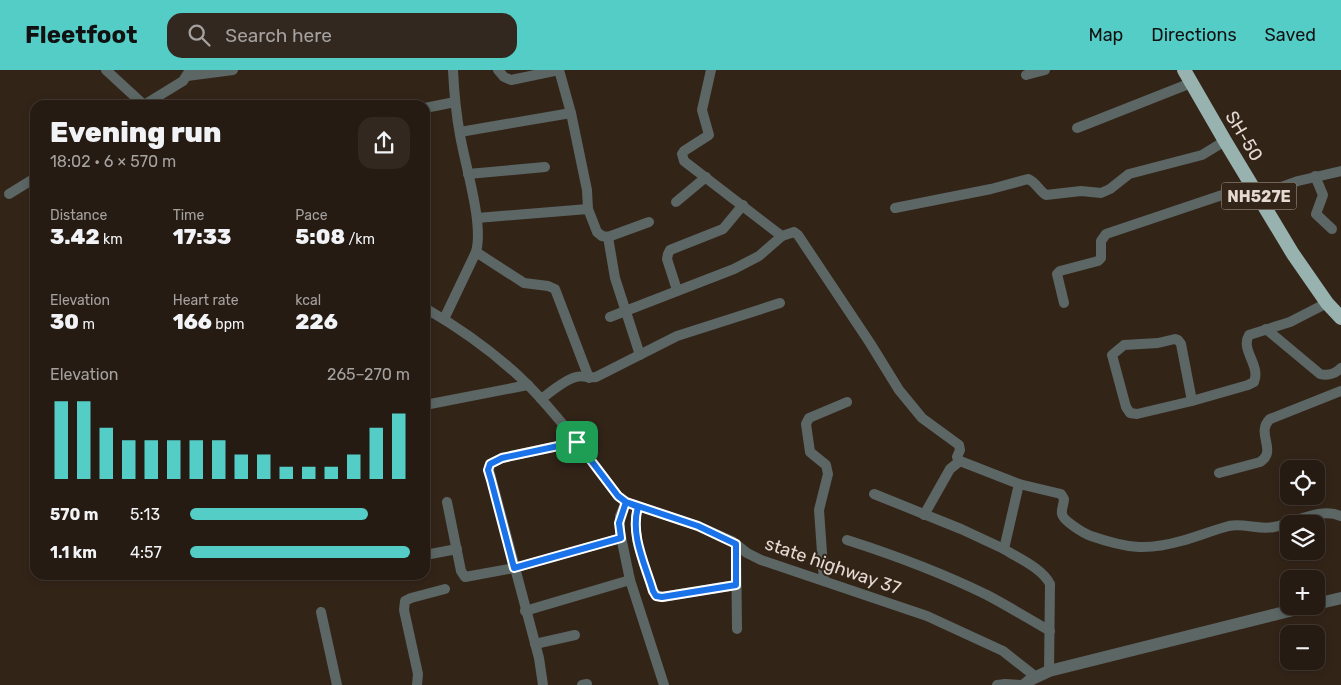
<!DOCTYPE html>
<html lang="en">
<head>
<meta charset="utf-8">
<style>
  body { margin:0; font-family:Rubik,sans-serif; background:#322820; color:#f1f3f6; height:100vh; display:flex; flex-direction:column; font-size:19px; white-space:nowrap }
  * { box-sizing:border-box; margin:0 }
  p { font-size:16px; color:#a4a19f }
  .icon { flex:none; width:28px; height:28px; fill:none; stroke:currentColor; stroke-width:2; stroke-linecap:round; stroke-linejoin:round }
  .map { position:relative; flex:1; overflow:hidden }
  .sheet { position:absolute; left:30px; top:30px; width:400px; height:480px; display:flex; flex-direction:column; background:#261b12; border-radius:15px; box-shadow:0 2px 8px #0003,0 0 0 1px #423932 }
  .sheet>* { flex:none }
  .fabs { position:absolute; left:1280px; top:390px; display:grid; gap:10px }
  .fabs a { display:grid; place-items:center; width:45px; height:45px; border-radius:10px; background:#261b12; box-shadow:0 2px 8px #0003,0 0 0 1px #423932; font-size:25px }
  .pin { position:absolute; display:grid; place-items:center; width:42px; height:42px; color:#fff; margin:-21px; border-radius:10px; box-shadow:0 2px 8px #0006 }
  .round { display:grid; place-items:center; flex:none; width:52px; height:52px; border-radius:15px; background:#322820 }
  .headline { display:flex; align-items:center; justify-content:space-between; height:85px; padding:0 20px }
  h1 { font-size:28px; font-weight:800; line-height:38px }
  .metrics { display:grid; grid-template-columns:repeat(3,1fr); gap:8px; height:85px; padding:5px 20px }
  .metrics div { display:grid; align-content:center }
  .metrics b { font-size:21px; font-weight:800 }
  .metrics small { font-size:14px; font-weight:400 }
  .metrics p { font-size:14px }
  .chart { height:140px; padding:10px 20px }
  .chart p { display:flex; justify-content:space-between }
  .chart svg { width:100%; height:90px; margin-top:5px; stroke:#54cdc7; stroke-width:6 }
  ul { padding:0 20px; list-style:none; font-size:16px }
  li { display:grid; grid-template-columns:80px 60px 1fr; align-items:center; height:38px }
  li i { height:12px; border-radius:6px; background:#54cdc7 }
  header { display:flex; align-items:center; gap:30px; box-sizing:border-box; height:70px; padding:0 25px; background:#54cdc7; color:#111 }
  header strong { font-size:24px }
  nav { display:flex; gap:28px; margin-inline-start:auto; font-size:18px }
  .search { width:350px; height:45px; background:#322820; display:flex; align-items:center; gap:12px; box-sizing:border-box; padding:0 18px; border-radius:15px; color:#a4a19f; font-size:19px }
  .map>svg:first-child { display:block }
</style>
</head>
<body>
<header>
<strong>Fleetfoot</strong>
<div class="search"><svg class="icon" aria-label="search" viewBox="0 0 24 24"><circle cx="10" cy="10" r="6"/><path d="M15 15l6 6"/></svg>Search here</div>
<nav><a>Map</a><a>Directions</a><a>Saved</a></nav>
</header>
<div class="map">
<svg width="1341" height="615" viewBox="0 0 1341 615">
  <rect width="100%" height="100%" fill="#332418"/>
  <g fill="none" stroke-linecap="round" stroke-linejoin="round">
    <g stroke="#5b6665" stroke-width="10">
      <polyline points="106,0 144,35"/>
      <polyline points="498,0 504,7 511,10 559,0"/>
      <polyline points="559,0 571,43 587,120 588,139 597,162 602,166 608,167 649,152"/>
      <path d="M 711,0 L 702,40 L 709,65 L 684,81 L 682,84 L 684,91 L 779,164 L 782,166 L 794,162 L 798,165 L 870,273 L 899,320 L 922,348 L 959,375 L 960,380 L 957,387 L 960,391 L 1019,414 L 1061,424 L 1064,429 C 1064,434 1061,439 1062,444 C 1063,451 1085,464 1091,466 C 1126,478 1146,481 1181,471 C 1197,467 1213,460 1229,456 C 1244,453 1259,460 1274,457 C 1296,453 1319,437 1341,446"/>
      <polyline points="1026,5 1045,0"/>
      <polyline points="187,6 233,0"/>
      <polyline points="144,35 183,11 190,0"/>
      <polyline points="425,38 455,32"/>
      <polyline points="1077,58 1191,13"/>
      <polyline points="460,62 571,43"/>
      <polyline points="468,104 545,97"/>
      <polyline points="1315,106 1323,125 1316,144 1332,159"/>
      <polyline points="9,124 35,108"/>
      <polyline points="1259,125 1298,111 1341,101"/>
      <polyline points="676,132 706,107"/>
      <path d="M 895,138 L 991,119 L 1028,109 C 1036,112 1039,121 1046,125 L 1081,121 L 1101,123 L 1110,119 L 1129,104 L 1202,85 L 1225,71"/>
      <polyline points="477,148 588,139"/>
      <polyline points="608,167 615,208 640,285"/>
      <polyline points="476,182 524,213 548,216 555,219 589,308"/>
      <polyline points="677,220 667,189 668,184 670,180 723,159 743,135"/>
      <polyline points="1064,233 1057,204 1060,201 1098,191 1101,188 1101,171 1106,164 1252,115"/>
      <path d="M 425,238 C 463,260 498,285 529,316 C 562,350 589,388 618,426 L 626,432 L 698,456 L 732,471 L 747,483 L 761,490 L 927,546 L 1003,581 L 1036,607"/>
      <polyline points="610,247 734,199 759,186 782,166"/>
      <path d="M 444,249 L 476,182 C 484,154 465,95 460,65 C 456,43 454,22 453,0"/>
      <path d="M 1266,259 L 1320,304 C 1328,306 1335,304 1341,298"/>
      <path d="M 541,329 C 551,322 564,310 576,307 C 582,305 589,308 596,307 L 677,266 L 780,233"/>
      <path d="M 1192,331 L 1137,344 L 1130,343 L 1126,337 L 1112,285 L 1124,275 L 1158,273 L 1175,269 L 1178,270 L 1181,274 L 1192,331 L 1248,315 L 1254,312 C 1261,295 1240,280 1249,265 L 1290,252 L 1327,233"/>
      <polyline points="425,335 528,315"/>
      <path d="M 1219,403 L 1260,392 C 1278,381 1255,363 1270,349 L 1341,321"/>
      <path d="M 1019,414 L 1004,479 C 1018,488 1042,498 1050,514 L 1049,601"/>
      <polyline points="874,424 961,459 1004,479"/>
      <polyline points="447,432 461,501 465,507 514,498 621,468"/>
      <polyline points="626,432 620,446 620,462 630,510 664,615"/>
      <path d="M 638,437 C 630,465 645,494 653,521 L 656,525 L 662,527 L 736,515"/>
      <polyline points="924,445 950,399 960,391"/>
      <path d="M 847,470 C 894,485 942,503 987,525 C 1008,536 1029,549 1050,561"/>
      <polyline points="736,474 737,559"/>
      <polyline points="425,485 457,479"/>
      <polyline points="824,511 819,440 828,404 826,395 810,382 806,354 809,348 847,332"/>
      <polyline points="525,541 630,510"/>
      <polyline points="321,542 337,615"/>
      <polyline points="535,574 575,565"/>
      <polyline points="417,615 418,604 404,540 405,531 411,528 445,519"/>
      <polyline points="543,615 539,588 489,400 490,394 502,388 577,372"/>
      <polyline points="582,615 587,614"/>
      <polyline points="997,615 1005,614 1022,615"/>
    </g>
    <g stroke="#5b6665" stroke-width="12">
      <polyline points="1316,534 1341,528"/>
      <polyline points="1024,615 1030,610 1049,601 1309,536"/>
    </g>
    <polyline stroke="#98b2af" stroke-width="14" points="1184,0 1225,71 1293,184 1327,233 1341,248"/>
  </g>
  <g fill="none" stroke-linecap="round" stroke-linejoin="round">
    <defs>
      <path id="route" d="M 577,372 L 618,426 L 626,432 L 698,456 L 736,474 L 736,515 L 662,527 L 656,526 L 653,521 C 645,494 630,465 638,437 L 626,432 L 619,453 L 621,468 L 514,498 L 491,410 L 488,400 L 490,394 L 502,388 L 577,372"/>
    </defs>
    <use href="#route" stroke="#fff" stroke-width="10"/>
    <use href="#route" stroke="#1a73e8" stroke-width="6"/>
  </g>
  <g text-anchor="middle" stroke-width="4" stroke-linejoin="round" paint-order="stroke">
    <rect fill="#332418" stroke="#afa39a" stroke-width="1" x="1221.5" y="112.5" width="75" height="27" rx="4"/>
    <g font-size="16" font-weight="bold" fill="#e4dad2">
      <text x="1259" y="132">NH527E</text>
    </g>
    <g font-size="18" fill="#e4dad2" stroke="#332418">
      <text transform="translate(1244 66) rotate(59)" y="6">SH-50</text>
      <text transform="translate(833 496) rotate(19)" y="6">state highway 37</text>
    </g>
  </g>
</svg>
<div class="fabs">
<a><svg class="icon" aria-label="locate" viewBox="0 0 24 24"><circle cx="12" cy="12" r="6"/><path d="M12 2v4M12 18v4M2 12h4M18 12h4"/></svg></a>
<a><svg class="icon" aria-label="layers" viewBox="0 0 24 24"><path d="M12 4l9 5-9 5-9-5zM3 14l9 5 9-5"/></svg></a>
<a>+</a>
<a>−</a>
</div>
<div class="pin" style="left:577px;top:372px;background:#1e9e55"><svg class="icon" aria-label="arrive" viewBox="0 0 24 24"><path d="M6 21V4h12l-3 4 3 4H6"/></svg></div>
<section class="sheet">
<div class="headline"><div><h1>Evening run</h1><p>18:02 · 6 × 570 m</p></div><a class="round"><svg class="icon" aria-label="share" viewBox="0 0 24 24"><path d="M12 15V3M7 8l5-5 5 5M5 13v7h14v-7"/></svg></a></div>
<div class="metrics">
<div><p>Distance</p><b>3.42<small> km</small></b></div>
<div><p>Time</p><b>17:33</b></div>
<div><p>Pace</p><b>5:08<small> /km</small></b></div>
</div>
<div class="metrics">
<div><p>Elevation</p><b>30<small> m</small></b></div>
<div><p>Heart rate</p><b>166<small> bpm</small></b></div>
<div><p>kcal</p><b>226</b></div>
</div>
<div class="chart"><p><span>Elevation</span>265–270 m</p>
<svg viewBox="0 0 160 44" preserveAspectRatio="none"><path d="M5 44V6M15 44V6M25 44V19M35 44V25M45 44V25M55 44V25M65 44V25M75 44V25M85 44V32M95 44V32M105 44V38M115 44V38M125 44V38M135 44V32M145 44V19M155 44V12"/></svg>
</div>
<ul>
<li><b>570 m</b>5:13<i style="width:81%"></i></li>
<li><b>1.1 km</b>4:57<i style="width:100%"></i></li>
</ul>
</section>
</div>
</body>
</html>
